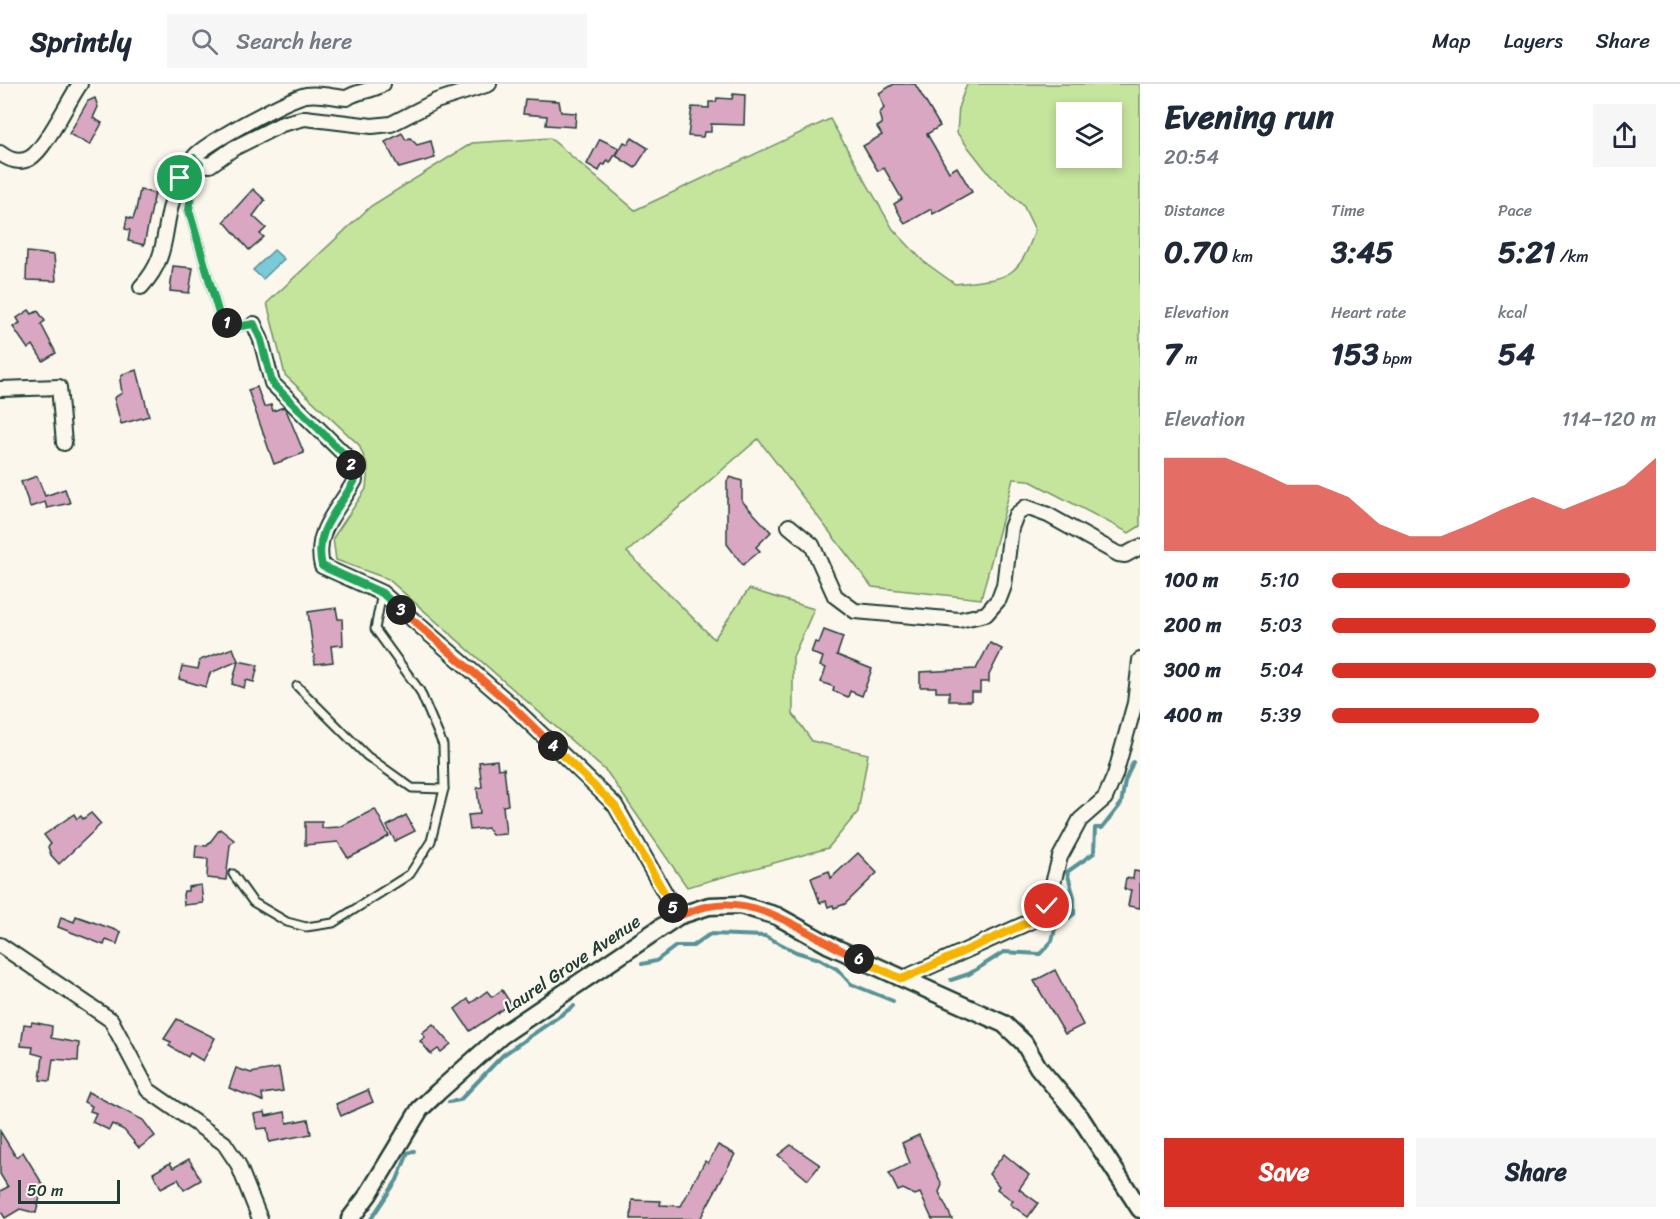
<!DOCTYPE html>
<html lang="en">
<head>
<meta charset="utf-8">
<style>
  body { margin:0; font-family:Sriracha,sans-serif; background:#f6f6f7; color:#1f2937; height:100vh; display:flex; flex-direction:column; font-size:22px; white-space:nowrap }
  * { box-sizing:border-box; margin:0 }
  p { font-size:20px; color:#747a83 }
  .icon { flex:none; width:33px; height:33px; fill:none; stroke:currentColor; stroke-width:2; stroke-linecap:round; stroke-linejoin:round }
  .map { position:relative; flex:1; overflow:hidden }
  .side { display:flex; flex-direction:column; background:#fff; width:540px }
  .side>* { flex:none }
  .controls { position:absolute; left:1056px; top:18px; display:grid; gap:12px }
  .controls a { display:grid; place-items:center; width:66px; height:66px; border-radius:0px; background:#fff; box-shadow:0 3px 9px #0003; font-size:30px }
  .scale { position:absolute; left:18px; bottom:15px; width:102px; box-sizing:border-box; padding-left:6px; border:3px solid #1f3d34; border-top:0; font-size:16px; line-height:21px; white-space:nowrap; color:#1f3d34; -webkit-text-stroke:4px #fbf7ec; paint-order:stroke }
  .pin { position:absolute; display:grid; place-items:center; width:51px; height:51px; color:#fff; margin:-26px; border:3px solid #fff; border-radius:50%; box-shadow:0 2px 6px #0007 }
  .km { position:absolute; width:30px; height:30px; margin:-15px; border-radius:50%; background:#222; color:#fff; font-size:16px; line-height:30px; text-align:center }
  .round { display:grid; place-items:center; flex:none; width:63px; height:63px; border-radius:0px; background:#f6f6f7 }
  .overview { display:flex; align-items:center; justify-content:space-between; height:102px; padding:0 24px }
  h1 { font-size:33px; font-weight:800; line-height:45px }
  .figures { display:grid; grid-template-columns:repeat(3,1fr); gap:9px; height:102px; padding:6px 24px }
  .figures div { display:grid; align-content:center }
  .figures b { font-size:30px; font-weight:800 }
  .figures small { font-size:16px; font-weight:400 }
  .figures p { font-size:16px }
  .chart { height:168px; padding:12px 24px }
  .chart p { display:flex; justify-content:space-between }
  .chart svg { width:100%; height:108px; margin-top:6px; fill:#d93025; opacity:.7 }
  .cta { display:flex; gap:12px; margin-top:auto; padding:12px 24px }
  .cta a { flex:1; height:69px; border-radius:0px; background:#d93025; color:#fff; font-size:24px; font-weight:800; line-height:69px; text-align:center }
  .cta a+a { background:#f6f6f7; color:#1f2937 }
  ul { padding:0 24px; list-style:none; font-size:20px }
  li { display:grid; grid-template-columns:96px 72px 1fr; align-items:center; height:45px }
  li i { height:15px; border-radius:8px; background:#d93025 }
  header { display:flex; align-items:center; gap:36px; box-sizing:border-box; height:84px; padding:0 30px; background:#fff; border-bottom:2px solid #e0e1e3 }
  header strong { font-size:28px }
  nav { display:flex; gap:33px; margin-inline-start:auto; font-size:21px }
  .search { width:420px; height:54px; background:#f6f6f7; display:flex; align-items:center; gap:15px; box-sizing:border-box; padding:0 21px; border-radius:0px; color:#747a83; font-size:22px }
  main { display:flex; flex:1; min-height:0 }
  .map>svg:first-child { display:block }
</style>
</head>
<body>
<header>
<strong>Sprintly</strong>
<div class="search"><svg class="icon" aria-label="search" viewBox="0 0 24 24"><circle cx="10" cy="10" r="6"/><path d="M15 15l6 6"/></svg>Search here</div>
<nav><a>Map</a><a>Layers</a><a>Share</a></nav>
</header>
<main>
<div class="map">
<svg width="1140" height="1135" viewBox="0 0 1140 1135">
  <rect width="100%" height="100%" fill="#fbf7ec"/>
  <filter id="ink" filterUnits="userSpaceOnUse"><feTurbulence type="fractalNoise" baseFrequency=".0167" numOctaves="2"/><feDisplacementMap in="SourceGraphic" scale="12" xChannelSelector="R" yChannelSelector="G"/><feConvolveMatrix kernelMatrix="1 2 1 2 8 2 1 2 1" color-interpolation-filters="sRGB"/></filter>
  <g filter="url(#ink)">
    <path fill="#c5e49c" stroke="#729068" stroke-width="1.5" fill-rule="evenodd" d="M 967,0 L 1140,0 L 1140,442 L 1129,449 L 1028,396 L 1013,395 L 981,515 L 872,503 L 758,355 L 627,468 L 714,555 L 749,505 L 814,525 L 793,573 L 793,630 L 812,657 L 868,670 L 858,728 L 828,764 L 687,803 L 607,688 L 388,495 L 336,476 L 333,454 L 366,405 L 368,383 L 359,361 L 285,291 L 267,219 L 371,122 L 472,59 L 550,54 L 635,126 L 830,35 L 893,145 L 923,177 L 955,200 C 1005,194 1018,198 1035,146 L 1023,121 L 990,91 L 957,49 L 959,21 ZM 1066,28 L 1112,28 L 1112,74 L 1066,74 Z"/>
    <polygon fill="#7bcad7" stroke="#569296" stroke-width="1.5" points="274,166 284,175 263,195 253,186"/>
    <g fill="none" stroke-linecap="round" stroke-linejoin="round">
      <g stroke="#569296" stroke-width="4">
        <polyline points="642,880 656,877 676,862 693,862 710,850 765,852 796,868 819,875 837,885 851,900 893,917"/>
        <polyline points="951,896 969,890 1004,868 1040,870 1052,857 1055,845 1074,830 1074,813 1067,788 1094,769 1095,744 1102,744 1121,720 1125,697 1133,678"/>
        <polyline points="449,1018 460,1016 503,971 574,922"/>
        <polyline points="371,1135 397,1096 408,1069 414,1067"/>
      </g>
    </g>
    <g fill="#daa7c2" stroke="#1f3d34" stroke-width="1.5">
      <polygon points="894,0 915,0 940,42 927,50 949,88 957,83 972,108 933,130 931,125 905,140 894,120 902,115 884,84 878,87 863,62 882,51 877,43 882,40 879,30 884,24 879,9"/>
      <polygon points="733,10 745,11 744,41 711,40 711,48 704,48 703,53 688,52 692,23 709,24 709,18 716,18 717,14 732,15"/>
      <polygon points="95,14 98,23 93,34 102,39 90,61 69,50 88,17"/>
      <polygon points="525,15 559,17 561,28 576,29 575,43 546,41 547,32 523,30"/>
      <polygon points="402,49 406,56 410,54 417,61 431,57 435,74 399,84 385,58"/>
      <polygon points="632,54 648,64 635,84 616,72 624,58 628,60"/>
      <polygon points="600,55 619,64 610,79 608,76 605,81 602,80 599,87 587,80"/>
      <polygon points="253,105 265,116 253,132 266,144 260,150 264,153 249,166 224,137"/>
      <polygon points="140,106 155,109 144,161 128,157 130,146 125,145 127,133 133,135 136,126"/>
      <polygon points="27,168 54,171 56,197 26,196"/>
      <polygon points="173,182 193,184 189,209 170,207"/>
      <polygon points="29,226 32,230 38,227 45,237 41,240 56,269 43,277 33,261 28,265 13,243 20,239 17,234"/>
      <polygon points="137,286 149,332 121,340 114,314 122,309 120,296 123,290"/>
      <polygon points="257,303 264,323 271,321 273,327 284,323 287,328 304,369 274,380 248,306"/>
      <polygon points="37,392 45,412 65,405 70,419 47,424 45,418 30,423 21,398"/>
      <polygon points="730,393 742,397 742,417 771,448 756,463 760,467 743,481 727,460 727,397"/>
      <polygon points="336,524 338,535 342,535 343,561 331,562 333,578 315,580 308,528"/>
      <polygon points="824,546 843,553 837,571 872,585 862,612 850,607 848,613 833,607 834,603 821,598 826,584 820,582 823,573 811,569 815,558 819,559"/>
      <polygon points="990,559 1002,565 989,591 989,598 980,598 980,608 971,608 971,617 949,617 949,608 936,608 936,603 920,603 920,588 976,585"/>
      <polygon points="233,564 238,577 258,581 254,598 246,596 244,604 232,600 238,577 210,589 206,603 179,595 182,582 198,585 200,576"/>
      <polygon points="497,676 498,685 504,684 508,721 503,722 506,750 492,751 488,744 470,746 468,731 480,730 477,704 482,703 479,678"/>
      <polygon points="375,725 389,752 367,765 348,774 338,758 305,761 305,738 322,738 322,744 340,743"/>
      <polygon points="91,729 101,740 59,780 51,771 48,763 51,760 44,751 74,730 77,735 81,732 83,735"/>
      <polygon points="406,731 415,747 395,757 387,742"/>
      <polygon points="220,745 234,756 230,761 226,796 207,794 208,775 195,774 196,761 207,762"/>
      <polygon points="858,769 877,789 845,820 834,824 833,821 828,823 826,817 820,819 811,794 829,787 831,794"/>
      <polygon points="1134,787 1140,788 1140,824 1128,822 1131,806 1124,805 1126,794 1133,795"/>
      <polygon points="201,801 203,819 184,821 183,811 184,807 188,807 188,803"/>
      <polygon points="76,832 121,848 117,860 106,856 104,861 58,843 61,833 74,838"/>
      <polygon points="1055,886 1083,941 1065,950 1034,897"/>
      <polygon points="502,906 511,920 470,947 455,925 468,915 471,919 487,907 492,913"/>
      <polygon points="177,935 215,954 203,977 190,969 188,973 169,962 171,958 164,955"/>
      <polygon points="32,938 52,942 51,954 79,959 78,977 53,975 50,997 40,996 43,972 32,969 33,963 21,962 24,940 31,941"/>
      <polygon points="433,940 451,960 441,968 438,965 431,970 420,957 425,953 422,949"/>
      <polygon points="236,984 251,989 279,984 283,1007 262,1010 263,1017 229,1004"/>
      <polygon points="368,1006 373,1018 341,1032 336,1020"/>
      <polygon points="88,1008 143,1036 155,1052 139,1064 124,1046 112,1040 109,1046 92,1038 96,1029 90,1027 92,1022 84,1018"/>
      <polygon points="265,1028 266,1032 285,1028 287,1039 308,1035 311,1050 269,1058 267,1044 257,1045 254,1030"/>
      <polygon points="0,1047 16,1073 23,1068 48,1109 40,1113 36,1129 20,1125 5,1134 0,1126 0,1107 8,1103 0,1090"/>
      <polygon points="919,1051 942,1101 939,1108 952,1135 932,1135 920,1109 915,1111 903,1105 898,1107 889,1089 910,1079 902,1059"/>
      <polygon points="718,1061 735,1070 700,1135 631,1135 632,1116 661,1117 660,1121 681,1122 705,1077 708,1079"/>
      <polygon points="791,1061 820,1081 808,1096 778,1071"/>
      <polygon points="1004,1070 1029,1091 1019,1105 1038,1119 1028,1133 1010,1120 1013,1117 997,1105 999,1102 989,1090"/>
      <polygon points="189,1075 201,1096 184,1106 178,1095 161,1104 153,1089 170,1079 173,1084"/>
    </g>
    <g fill="none" stroke-linecap="round" stroke-linejoin="round">
      <defs>
        <g id="service">
          <polyline points="200,80 193,95 189,126 221,237 235,243 254,240"/>
          <polyline points="297,602 367,672 412,704 444,705"/>
          <polyline points="233,790 253,818 287,838 306,843 333,839 410,790 431,757 444,705 443,661 420,607 375,545 382,509"/>
        </g>
        <g id="minor">
          <path d="M 0,69 C 9,76 19,80 30,74 C 45,66 68,17 80,0"/>
          <polyline points="194,74 200,80 210,81 234,64 282,40 305,34 372,42 391,40 436,17 489,0"/>
          <path d="M 141,203 C 169,173 162,149 173,114 C 177,99 184,85 194,73 C 206,59 287,15 306,11 C 320,9 333,13 347,14 C 358,6 371,8 383,0"/>
          <path d="M 254,240 L 261,256 L 272,299 L 349,375 L 355,396 C 339,426 313,446 322,482 L 382,509 L 509,619 L 615,721 L 678,832"/>
          <polyline points="0,305 59,303 64,359"/>
          <polyline points="789,442 812,461 835,512 855,527 959,536 986,530 999,515 1004,502 1011,444 1016,431 1026,423 1048,431 1118,470 1125,471 1140,463"/>
          <polyline points="0,861 111,936 148,1006 224,1059 238,1080 260,1135"/>
          <polyline points="902,895 1036,835 1047,822 1060,773 1080,736 1105,714 1115,691 1135,619 1140,576"/>
        </g>
        <polyline id="tertiary" points="350,1135 368,1111 420,1025 438,1008 502,951 678,832 709,822 740,821 777,832 829,861 1004,940 1024,959 1038,983 1080,1033 1140,1125"/>
      </defs>
      <use href="#service" stroke="#1f3d34" stroke-width="11"/>
      <use href="#minor" stroke="#1f3d34" stroke-width="18"/>
      <use href="#tertiary" stroke="#1f3d34" stroke-width="21"/>
      <use href="#service" stroke="#fbf7ec" stroke-width="7"/>
      <use href="#minor" stroke="#fbf7ec" stroke-width="14"/>
      <use href="#tertiary" stroke="#fbf7ec" stroke-width="16"/>
    </g>
  </g>
  <g fill="none" stroke-linecap="round" stroke-linejoin="round" filter="url(#ink)">
    <defs>
      <polyline id="split-1" points="180,94 194,74 200,80 193,95 189,126 221,237 227,239"/>
      <polyline id="split-2" points="227,239 235,243 254,240 261,256 272,299 349,375 351,381"/>
      <path id="split-3" d="M 351,381 L 355,396 C 339,426 313,446 322,482 L 382,509 L 401,526"/>
      <polyline id="split-4" points="401,526 509,619 553,662"/>
      <polyline id="split-5" points="553,662 615,722 673,824"/>
      <path id="split-6" d="M 673,824 L 678,832 C 688,829 698,824 709,822 C 763,812 813,854 859,875"/>
      <polyline id="split-7" points="859,875 902,895 1036,835 1047,822"/>
    </defs>
    <use href="#split-1" stroke="#fff" stroke-width="12"/>
    <use href="#split-2" stroke="#fff" stroke-width="12"/>
    <use href="#split-3" stroke="#fff" stroke-width="12"/>
    <use href="#split-4" stroke="#fff" stroke-width="12"/>
    <use href="#split-5" stroke="#fff" stroke-width="12"/>
    <use href="#split-6" stroke="#fff" stroke-width="12"/>
    <use href="#split-7" stroke="#fff" stroke-width="12"/>
    <use href="#split-1" stroke="#22a559" stroke-width="8"/>
    <use href="#split-2" stroke="#22a559" stroke-width="8"/>
    <use href="#split-3" stroke="#22a559" stroke-width="8"/>
    <use href="#split-4" stroke="#f0652b" stroke-width="8"/>
    <use href="#split-5" stroke="#f5b400" stroke-width="8"/>
    <use href="#split-6" stroke="#f0652b" stroke-width="8"/>
    <use href="#split-7" stroke="#f5b400" stroke-width="8"/>
  </g>
  <g text-anchor="middle" stroke-width="4.5" stroke-linejoin="round" paint-order="stroke">
    <g font-size="18" fill="#1f3d34" stroke="#fbf7ec">
      <text transform="translate(572 880) rotate(-34)" y="6">Laurel Grove Avenue</text>
    </g>
  </g>
</svg>
<div class="controls">
<a><svg class="icon" aria-label="layers" viewBox="0 0 24 24"><path d="M12 4l9 5-9 5-9-5zM3 14l9 5 9-5"/></svg></a>
</div>
<div class="scale">50 m</div>
<div class="pin" style="left:180px;top:94px;background:#1e9e55"><svg class="icon" aria-label="arrive" viewBox="0 0 24 24"><path d="M6 21V4h12l-3 4 3 4H6"/></svg></div>
<div class="pin" style="left:1047px;top:822px;background:#d93025"><svg class="icon" aria-label="check" viewBox="0 0 24 24"><path d="M5 12l5 5 9-10"/></svg></div>
<b class="km" style="left:227px;top:239px">1</b>
<b class="km" style="left:351px;top:381px">2</b>
<b class="km" style="left:401px;top:526px">3</b>
<b class="km" style="left:553px;top:662px">4</b>
<b class="km" style="left:673px;top:824px">5</b>
<b class="km" style="left:859px;top:875px">6</b>
</div>
<section class="side">
<div class="overview"><div><h1>Evening run</h1><p>20:54</p></div><a class="round"><svg class="icon" aria-label="share" viewBox="0 0 24 24"><path d="M12 15V3M7 8l5-5 5 5M5 13v7h14v-7"/></svg></a></div>
<div class="figures">
<div><p>Distance</p><b>0.70<small> km</small></b></div>
<div><p>Time</p><b>3:45</b></div>
<div><p>Pace</p><b>5:21<small> /km</small></b></div>
</div>
<div class="figures">
<div><p>Elevation</p><b>7<small> m</small></b></div>
<div><p>Heart rate</p><b>153<small> bpm</small></b></div>
<div><p>kcal</p><b>54</b></div>
</div>
<div class="chart"><p><span>Elevation</span>114–120 m</p>
<svg viewBox="0 0 160 44" preserveAspectRatio="none"><path d="M0 44V6L10 6L20 6L30 11L40 17L50 17L60 22L70 33L80 38L90 38L100 33L110 27L120 22L130 27L140 22L150 17L160 6V44z"/></svg>
</div>
<ul>
<li><b>100 m</b>5:10<i style="width:92%"></i></li>
<li><b>200 m</b>5:03<i style="width:100%"></i></li>
<li><b>300 m</b>5:04<i style="width:100%"></i></li>
<li><b>400 m</b>5:39<i style="width:64%"></i></li>
</ul>
<div class="cta"><a>Save</a><a>Share</a></div>
</section>
</main>
</body>
</html>
